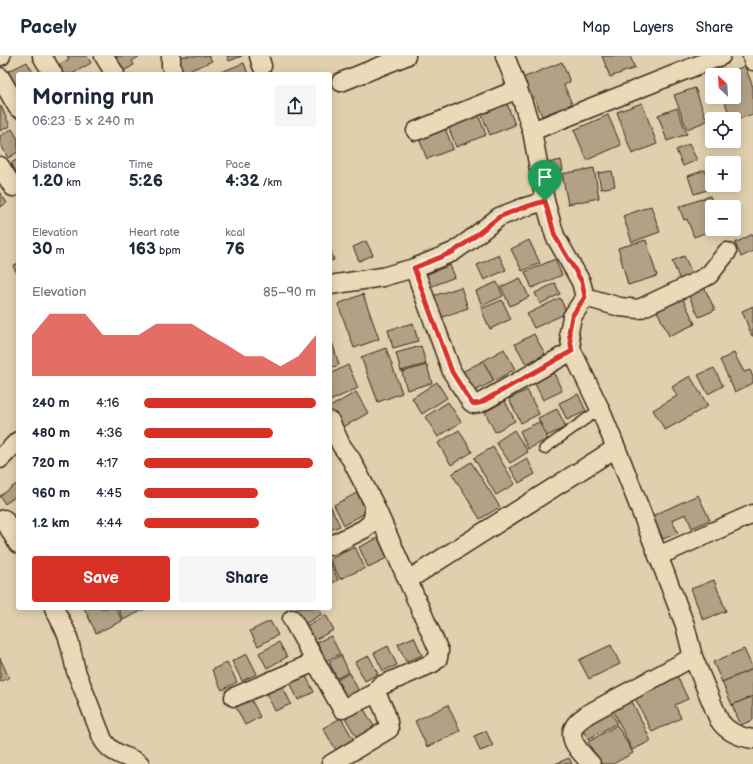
<!DOCTYPE html>
<html lang="en">
<head>
<meta charset="utf-8">
<style>
  body { margin:0; font-family:"Balsamiq Sans",sans-serif; background:#f6f6f7; color:#1f2937; height:100vh; display:flex; flex-direction:column; font-size:15px; white-space:nowrap }
  * { box-sizing:border-box; margin:0 }
  p { font-size:13px; color:#747a83 }
  .icon { flex:none; width:22px; height:22px; fill:none; stroke:currentColor; stroke-width:2; stroke-linecap:round; stroke-linejoin:round }
  .map { position:relative; flex:1; overflow:hidden }
  .details { position:absolute; left:16px; top:16px; width:316px; height:538px; display:flex; flex-direction:column; background:#fff; border-radius:4px; box-shadow:0 2px 10px #0003 }
  .details>* { flex:none }
  .needle { width:26px; rotate:335deg }
  .buttons { position:absolute; left:705px; top:12px; display:grid; gap:8px }
  .buttons a { display:grid; place-items:center; width:36px; height:36px; border-radius:4px; background:#fff; box-shadow:0 2px 10px #0003; font-size:20px }
  .pin { position:absolute; display:grid; place-items:center; width:34px; height:34px; color:#fff; margin:-41px -17px; border-radius:50% 50% 50% 0; rotate:-45deg; box-shadow:0 0 4px #0007 }
  .pin .icon { rotate:45deg }
  .round { display:grid; place-items:center; flex:none; width:42px; height:42px; border-radius:4px; background:#f6f6f7 }
  .overview { display:flex; align-items:center; justify-content:space-between; height:68px; padding:0 16px }
  h1 { font-size:22px; font-weight:700; line-height:30px }
  .metrics { display:grid; grid-template-columns:repeat(3,1fr); gap:6px; height:68px; padding:4px 16px }
  .metrics div { display:grid; align-content:center }
  .metrics b { font-size:17px; font-weight:700 }
  .metrics small { font-size:11px; font-weight:400 }
  .metrics p { font-size:11px }
  .chart { height:112px; padding:8px 16px }
  .chart p { display:flex; justify-content:space-between }
  .chart svg { width:100%; height:72px; margin-top:4px; fill:#d93025; opacity:.7 }
  .primary-button { display:flex; gap:8px; margin-top:auto; padding:8px 16px }
  .primary-button a { flex:1; height:46px; border-radius:4px; background:#d93025; color:#fff; font-size:16px; font-weight:700; line-height:46px; text-align:center }
  .primary-button a+a { background:#f6f6f7; color:#1f2937 }
  ul { padding:0 16px; list-style:none; font-size:13px }
  li { display:grid; grid-template-columns:64px 48px 1fr; align-items:center; height:30px }
  li i { height:10px; border-radius:5px; background:#d93025 }
  header { display:flex; align-items:center; gap:24px; box-sizing:border-box; height:56px; padding:0 20px; background:#fff; border-bottom:1px solid #e0e1e3 }
  header strong { font-size:19px }
  nav { display:flex; gap:22px; margin-inline-start:auto; font-size:14px }
  .map>svg:first-child { display:block }
</style>
</head>
<body>
<header>
<strong>Pacely</strong>
<nav><a>Map</a><a>Layers</a><a>Share</a></nav>
</header>
<div class="map">
<svg width="753" height="708" viewBox="0 0 753 708">
  <rect width="100%" height="100%" fill="#e0d0ae"/>
  <filter id="ink" filterUnits="userSpaceOnUse"><feTurbulence type="fractalNoise" baseFrequency=".025" numOctaves="2"/><feDisplacementMap in="SourceGraphic" scale="8" xChannelSelector="R" yChannelSelector="G"/><feConvolveMatrix kernelMatrix="1 2 1 2 8 2 1 2 1" color-interpolation-filters="sRGB"/></filter>
  <g filter="url(#ink)">
    <g fill="#b2a185" stroke="#3b2a1e">
      <polygon points="67,0 87,0 91,7 72,18 63,18 58,9 69,3"/>
      <polygon points="112,0 140,0 132,5 134,9 118,18"/>
      <polygon points="177,0 209,0 212,5 184,17"/>
      <polygon points="227,0 242,0 229,5"/>
      <polygon points="602,0 630,0 635,12 610,21"/>
      <polygon points="27,6 34,18 18,18 18,32 16,34 7,16"/>
      <polygon points="562,6 570,26 564,29 572,48 542,60 534,41 529,43 520,23"/>
      <polygon points="244,7 248,18 221,18 221,16"/>
      <polygon points="745,10 753,31 753,58 734,65 734,63 731,63 723,41 734,41 734,19 721,19"/>
      <polygon points="695,32 707,65 687,73 674,39"/>
      <polygon points="506,45 515,69 490,79 480,55"/>
      <polygon points="642,47 657,88 632,98 617,56"/>
      <polygon points="1,50 10,70 0,75 0,51"/>
      <polygon points="677,52 687,78 667,85 658,59"/>
      <polygon points="477,55 486,79 456,91 447,67"/>
      <polygon points="608,59 621,89 587,104 574,74"/>
      <polygon points="444,69 453,93 427,103 418,80"/>
      <polygon points="12,73 18,83 18,96 8,102 0,87 0,80"/>
      <polygon points="689,88 697,104 683,110 676,94"/>
      <polygon points="18,103 18,120 11,107"/>
      <polygon points="561,104 563,114 550,117 548,107"/>
      <polygon points="594,112 599,142 568,148 562,118"/>
      <polygon points="705,114 711,133 694,138 688,120"/>
      <polygon points="612,115 615,130 601,133 598,117"/>
      <polygon points="0,136 7,147 0,151"/>
      <polygon points="710,140 714,151 712,151 712,153 709,154 712,163 712,173 715,173 694,181 687,163 684,164 679,151"/>
      <polygon points="651,150 660,176 632,186 623,160"/>
      <polygon points="753,178 753,195 741,201 735,187"/>
      <polygon points="529,184 540,207 522,215 511,193"/>
      <polygon points="646,184 657,220 628,229 618,192"/>
      <polygon points="366,185 373,199 359,205 353,191"/>
      <polygon points="330,192 334,204 330,205"/>
      <polygon points="499,199 506,214 484,224 477,209"/>
      <polygon points="684,200 693,219 680,224 672,205"/>
      <polygon points="555,203 562,219 532,232 525,216"/>
      <polygon points="18,207 18,219 13,210"/>
      <polygon points="450,209 455,221 430,231 425,219"/>
      <polygon points="520,222 529,241 510,250 501,231"/>
      <polygon points="497,226 503,240 482,250 476,235"/>
      <polygon points="555,227 560,238 540,248 535,237"/>
      <polygon points="703,229 715,254 699,261 687,236"/>
      <polygon points="461,231 468,252 440,262 433,240"/>
      <polygon points="363,238 379,283 354,292 338,248"/>
      <polygon points="560,242 567,257 534,272 527,258"/>
      <polygon points="683,243 695,268 669,280 657,255"/>
      <polygon points="502,244 511,263 490,273 481,253"/>
      <polygon points="753,250 753,280 752,280 742,255"/>
      <polygon points="413,267 418,285 393,292 388,274"/>
      <polygon points="534,278 545,298 526,308 515,288"/>
      <polygon points="332,286 339,309 330,312 330,287"/>
      <polygon points="421,290 426,308 401,315 396,297"/>
      <polygon points="386,292 402,337 378,346 361,301"/>
      <polygon points="504,293 515,313 494,325 483,305"/>
      <polygon points="734,297 744,316 750,314 753,321 753,327 735,336 720,304"/>
      <polygon points="483,305 494,325 473,336 462,316"/>
      <polygon points="348,309 358,332 330,345 330,318"/>
      <polygon points="427,309 432,327 407,334 402,316"/>
      <polygon points="714,312 723,330 708,338 698,319"/>
      <polygon points="554,317 562,335 543,344 534,326"/>
      <polygon points="690,320 708,350 665,374 653,354 677,340 672,331"/>
      <polygon points="437,326 447,342 422,358 412,342"/>
      <polygon points="527,334 539,358 521,367 509,343"/>
      <polygon points="356,336 368,357 340,373 330,354 330,351"/>
      <polygon points="578,338 586,355 567,364 559,347"/>
      <polygon points="505,345 515,365 495,376 485,356"/>
      <polygon points="448,346 461,366 438,381 425,361"/>
      <polygon points="557,353 566,371 547,380 538,362"/>
      <polygon points="539,366 548,383 528,393 520,375"/>
      <polygon points="459,374 472,396 451,409 438,387"/>
      <polygon points="514,374 528,396 510,407 496,386"/>
      <polygon points="493,391 515,428 496,439 474,402"/>
      <polygon points="527,402 535,418 519,427 510,412"/>
      <polygon points="471,406 500,451 480,463 452,418"/>
      <polygon points="18,427 18,439 5,448 0,440"/>
      <polygon points="357,437 367,456 344,469 334,449"/>
      <polygon points="698,439 710,464 692,472 686,458 672,464 678,477 663,483 652,460"/>
      <polygon points="330,449 340,470 330,474"/>
      <polygon points="378,482 387,502 368,511 359,491"/>
      <polygon points="355,491 365,512 340,523 330,503"/>
      <polygon points="330,506 338,524 330,528"/>
      <polygon points="714,524 726,555 703,564 691,533"/>
      <polygon points="84,552 116,552 122,565 96,577"/>
      <polygon points="118,552 147,552 123,564"/>
      <polygon points="299,552 319,552 322,558 303,569 295,554"/>
      <polygon points="326,559 334,574 314,584 306,570"/>
      <polygon points="270,565 278,579 258,590 250,575"/>
      <polygon points="331,580 340,598 326,605 317,586"/>
      <polygon points="414,581 422,599 406,606 398,588"/>
      <polygon points="279,586 287,601 267,612 259,597"/>
      <polygon points="611,589 620,608 589,623 579,604"/>
      <polygon points="388,590 397,609 383,615 374,597"/>
      <polygon points="744,593 753,613 722,626 713,606"/>
      <polygon points="247,598 257,618 242,625 232,605"/>
      <polygon points="341,599 349,616 337,622 329,606"/>
      <polygon points="369,600 378,618 365,625 355,606"/>
      <polygon points="0,602 9,622 0,626"/>
      <polygon points="227,606 237,626 222,634 212,614"/>
      <polygon points="753,613 753,640 732,649 722,626"/>
      <polygon points="304,616 314,636 298,644 289,624"/>
      <polygon points="350,617 359,636 346,642 336,624"/>
      <polygon points="677,620 688,643 675,649 681,662 652,676 634,640"/>
      <polygon points="281,627 291,648 275,655 265,635"/>
      <polygon points="753,640 753,664 741,669 732,649"/>
      <polygon points="250,641 260,661 245,669 235,649"/>
      <polygon points="631,643 651,685 632,694 612,652"/>
      <polygon points="448,649 460,675 427,691 415,665"/>
      <polygon points="362,650 375,672 357,682 344,660"/>
      <polygon points="608,651 617,667 588,683 579,668"/>
      <polygon points="341,662 354,684 336,694 323,672"/>
      <polygon points="617,669 633,697 613,708 600,708 588,686"/>
      <polygon points="486,675 493,690 480,695 474,680"/>
      <polygon points="569,702 572,708 555,708"/>
    </g>
    <g fill="none" stroke-linecap="round" stroke-linejoin="round">
      <defs>
        <polyline id="service" points="544,393 600,353"/>
        <g id="minor">
          <polyline points="0,0 1,0"/>
          <polyline points="42,0 53,18"/>
          <polyline points="104,0 115,18"/>
          <polyline points="171,0 171,9 173,18"/>
          <polyline points="259,0 262,10"/>
          <path d="M 505,0 L 522,44 L 532,75 L 545,145 L 555,180 L 581,226 L 585,241 L 572,261 L 569,276 L 572,295 L 600,353 L 623,409 L 685,569 L 693,601 L 719,664 C 727,676 739,681 753,683"/>
          <polyline points="752,0 753,5"/>
          <polyline points="0,21 18,52"/>
          <polyline points="341,26 406,0"/>
          <polyline points="416,75 518,33"/>
          <polyline points="532,75 721,0"/>
          <polyline points="0,110 13,131"/>
          <polyline points="414,212 452,316 471,346 474,348 480,347 572,295"/>
          <polyline points="330,229 382,221 414,212 453,196 470,184 499,161 522,152 545,145"/>
          <polyline points="585,241 620,251 639,253 692,228 709,219 727,196"/>
          <polyline points="330,365 341,389 351,403 374,448 374,457 372,466 364,473 330,490"/>
          <polyline points="0,403 18,385"/>
          <polyline points="4,463 18,488"/>
          <polyline points="658,500 753,458"/>
          <polyline points="408,524 616,392"/>
          <path d="M 54,552 L 67,578 L 70,589 L 76,615 L 103,684 C 113,700 127,699 140,708"/>
          <polyline points="292,563 342,653 376,637 380,630 433,607 438,602 439,595 374,448"/>
          <polyline points="234,641 315,606"/>
          <path d="M 331,708 L 389,673 C 388,659 382,649 376,637"/>
          <path d="M 591,708 C 582,697 564,683 576,668 C 579,664 584,661 588,658 L 693,601"/>
        </g>
      </defs>
      <use href="#service" stroke="#3b2a1e" stroke-width="12"/>
      <use href="#minor" stroke="#3b2a1e" stroke-width="21"/>
      <use href="#service" stroke="#ebdab7" stroke-width="9"/>
      <use href="#minor" stroke="#ebdab7" stroke-width="18"/>
    </g>
  </g>
  <g fill="none" stroke-linecap="round" stroke-linejoin="round" filter="url(#ink)">
    <defs>
      <polygon id="route" points="545,145 555,180 582,226 585,241 572,260 569,276 572,295 480,347 474,348 471,346 452,316 414,212 453,196 470,184 499,161 522,152"/>
    </defs>
    <use href="#route" stroke="#fff" stroke-width="8"/>
    <use href="#route" stroke="#d93025" stroke-width="5"/>
  </g>
</svg>
<div class="buttons">
<a><svg class="needle" viewBox="-14 -14 28 28"><path d="M0-13l5 13h-10z" fill="#e53935"/><path d="M0 13l5-13h-10z" fill="#747a83"/></svg></a>
<a><svg class="icon" aria-label="locate" viewBox="0 0 24 24"><circle cx="12" cy="12" r="6"/><path d="M12 2v4M12 18v4M2 12h4M18 12h4"/></svg></a>
<a>+</a>
<a>−</a>
</div>
<div class="pin" style="left:545px;top:145px;background:#1e9e55"><svg class="icon" aria-label="arrive" viewBox="0 0 24 24"><path d="M6 21V4h12l-3 4 3 4H6"/></svg></div>
<section class="details">
<div class="overview"><div><h1>Morning run</h1><p>06:23 · 5 × 240 m</p></div><a class="round"><svg class="icon" aria-label="share" viewBox="0 0 24 24"><path d="M12 15V3M7 8l5-5 5 5M5 13v7h14v-7"/></svg></a></div>
<div class="metrics">
<div><p>Distance</p><b>1.20<small> km</small></b></div>
<div><p>Time</p><b>5:26</b></div>
<div><p>Pace</p><b>4:32<small> /km</small></b></div>
</div>
<div class="metrics">
<div><p>Elevation</p><b>30<small> m</small></b></div>
<div><p>Heart rate</p><b>163<small> bpm</small></b></div>
<div><p>kcal</p><b>76</b></div>
</div>
<div class="chart"><p><span>Elevation</span>85–90 m</p>
<svg viewBox="0 0 160 44" preserveAspectRatio="none"><path d="M0 44V19L10 6L20 6L30 6L40 19L50 19L60 19L70 12L80 12L90 12L100 19L110 25L120 32L130 32L140 38L150 32L160 19V44z"/></svg>
</div>
<ul>
<li><b>240 m</b>4:16<i style="width:100%"></i></li>
<li><b>480 m</b>4:36<i style="width:75%"></i></li>
<li><b>720 m</b>4:17<i style="width:98%"></i></li>
<li><b>960 m</b>4:45<i style="width:66%"></i></li>
<li><b>1.2 km</b>4:44<i style="width:67%"></i></li>
</ul>
<div class="primary-button"><a>Save</a><a>Share</a></div>
</section>
</div>
</body>
</html>
